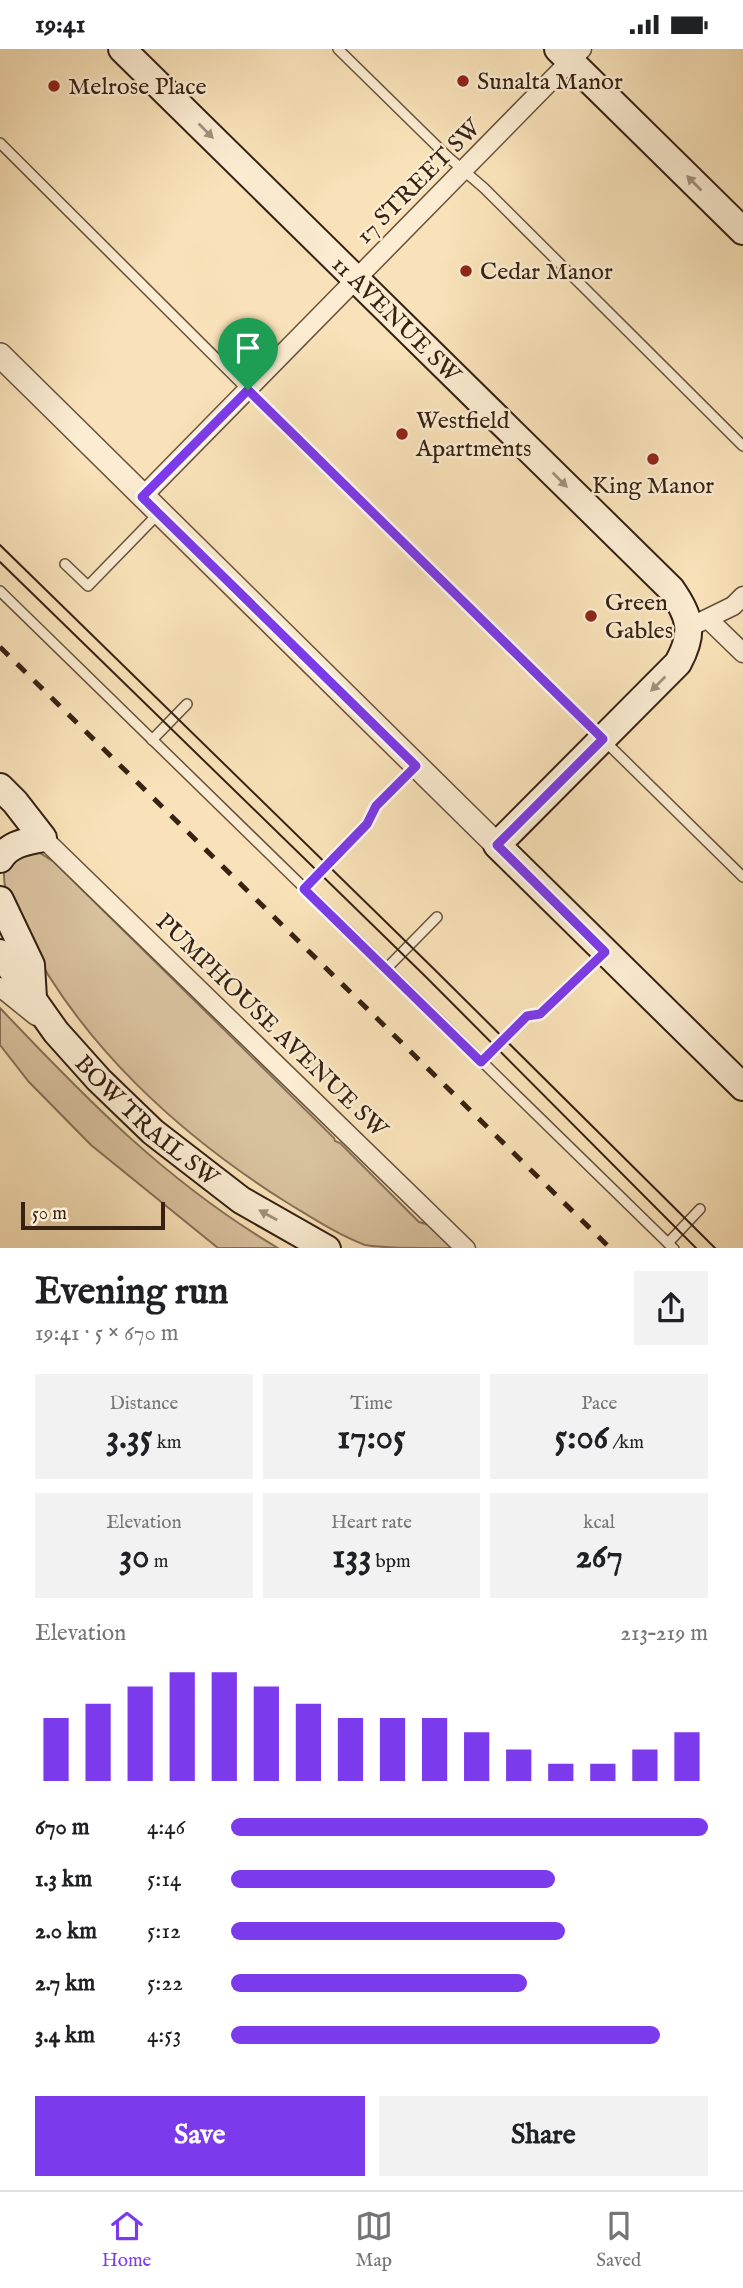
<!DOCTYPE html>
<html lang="en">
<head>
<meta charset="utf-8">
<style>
  body { margin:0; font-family:"IM FELL English",serif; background:#f2f2f2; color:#202124; height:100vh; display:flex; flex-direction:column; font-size:26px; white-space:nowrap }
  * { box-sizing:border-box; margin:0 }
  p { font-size:23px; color:#757577 }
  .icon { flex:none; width:38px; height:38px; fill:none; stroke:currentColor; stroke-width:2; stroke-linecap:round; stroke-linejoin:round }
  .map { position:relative; height:1199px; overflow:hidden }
  .drawer { display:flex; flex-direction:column; background:#fff; flex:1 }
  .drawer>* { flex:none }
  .scale { position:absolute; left:21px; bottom:18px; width:144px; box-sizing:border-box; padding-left:7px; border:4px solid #362113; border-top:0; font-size:19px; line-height:24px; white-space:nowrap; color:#362113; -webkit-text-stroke:5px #fbecd2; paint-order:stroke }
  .pin { position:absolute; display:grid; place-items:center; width:60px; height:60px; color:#fff; margin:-72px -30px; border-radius:50% 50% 50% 0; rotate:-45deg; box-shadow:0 0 7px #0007 }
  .pin .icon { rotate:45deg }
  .round { display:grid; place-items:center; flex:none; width:74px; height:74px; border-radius:0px; background:#f2f2f2 }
  .overview { display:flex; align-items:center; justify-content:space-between; height:119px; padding:0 35px }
  h1 { font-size:38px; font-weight:700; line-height:52px }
  .stats { display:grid; grid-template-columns:repeat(3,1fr); gap:10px; height:119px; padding:7px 35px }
  .stats div { display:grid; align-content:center; border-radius:0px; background:#f2f2f2; text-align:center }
  .stats b { font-size:35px; font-weight:700 }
  .stats small { font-size:19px; font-weight:400 }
  .stats p { font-size:19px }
  .chart { height:196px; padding:14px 35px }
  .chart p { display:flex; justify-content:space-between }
  .chart svg { width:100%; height:126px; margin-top:7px; stroke:#7c3aed; stroke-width:6 }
  .button { display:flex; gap:14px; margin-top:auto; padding:14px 35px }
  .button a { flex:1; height:80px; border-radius:0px; background:#7c3aed; color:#fff; font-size:28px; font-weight:700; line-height:80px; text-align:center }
  .button a+a { background:#f2f2f2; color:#202124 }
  ul { padding:0 35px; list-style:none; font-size:23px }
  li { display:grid; grid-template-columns:112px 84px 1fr; align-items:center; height:52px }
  li i { height:18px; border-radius:9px; background:#7c3aed }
  .status { display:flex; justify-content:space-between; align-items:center; height:49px; padding:0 35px; background:#fff; direction:ltr }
  .status svg { height:19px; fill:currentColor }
  .tab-bar { display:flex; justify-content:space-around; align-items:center; height:98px; border-top:2px solid #e0e0e0; background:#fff; font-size:19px; color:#757577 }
  .tab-bar a { display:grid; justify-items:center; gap:4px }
  .tab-bar .on { color:#7c3aed }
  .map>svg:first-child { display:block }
</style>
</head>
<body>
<div class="status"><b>19:41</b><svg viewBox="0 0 49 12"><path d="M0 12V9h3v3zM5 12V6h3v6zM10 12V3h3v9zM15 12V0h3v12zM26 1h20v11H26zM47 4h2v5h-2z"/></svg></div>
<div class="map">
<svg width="743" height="1200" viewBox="0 0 743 1200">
  <rect width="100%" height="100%" fill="#f9e2b9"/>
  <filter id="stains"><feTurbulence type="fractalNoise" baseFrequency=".00286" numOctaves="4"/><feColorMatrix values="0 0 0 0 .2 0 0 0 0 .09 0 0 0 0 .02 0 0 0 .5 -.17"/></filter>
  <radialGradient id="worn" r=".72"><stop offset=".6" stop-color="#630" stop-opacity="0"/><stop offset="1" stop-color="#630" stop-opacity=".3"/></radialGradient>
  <g fill="#d8c19d" stroke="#877158" stroke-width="2">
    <path d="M 30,802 L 40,804 L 54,813 L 334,1089 L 335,1092 L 340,1094 L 419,1173 L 430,1176 L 455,1199 C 431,1199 386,1200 365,1196 C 338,1186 311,1168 286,1153 C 180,1086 82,997 25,885 C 14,865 0,839 5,816 Z"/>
    <path d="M 0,959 C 87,1051 168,1134 278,1199 L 218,1199 L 91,1096 L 29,1033 L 0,996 Z"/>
  </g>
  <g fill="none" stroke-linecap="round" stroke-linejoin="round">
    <defs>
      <g id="service">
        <polyline points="338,0 448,108 484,139 743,397"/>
        <polyline points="0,94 267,360 743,828"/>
        <polyline points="65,515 88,537 159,464"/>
        <polyline points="0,542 674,1200"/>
        <polyline points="152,691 187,655"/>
        <polyline points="304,840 367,775 376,757 415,718"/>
        <polyline points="386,920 437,868"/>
        <polyline points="481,1013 527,967 540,965 604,904"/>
        <polyline points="668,1194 700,1160"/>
      </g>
      <g id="minor">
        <polyline points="142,448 582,0"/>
        <polyline points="708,570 743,604"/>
        <polyline points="690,578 733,557 743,547"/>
        <polyline points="43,789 466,1200"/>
        <polyline points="0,938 36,967"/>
      </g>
      <polyline id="tertiary" points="0,306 497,796"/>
      <g id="secondary">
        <path id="s1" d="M 122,0 L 671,540 C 690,567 695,583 678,614 L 497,796 L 743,1038"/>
        <polyline points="558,0 743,182"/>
        <path d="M 0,738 L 15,753 L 43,789 C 26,793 10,794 0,810"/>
        <polyline points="0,851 31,916 33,949"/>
        <path id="s2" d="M 0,904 L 56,983 L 99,1031 L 153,1083 L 241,1151 L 327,1200"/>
      </g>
    </defs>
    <use href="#service" stroke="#67513c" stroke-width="12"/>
    <use href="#minor" stroke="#67513c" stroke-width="21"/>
    <use href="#tertiary" stroke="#67513c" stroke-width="26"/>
    <use href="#secondary" stroke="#362113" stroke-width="30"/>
    <use href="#service" stroke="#fbecd2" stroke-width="9"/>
    <use href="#minor" stroke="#fbecd2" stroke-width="18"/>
    <use href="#tertiary" stroke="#fbecd2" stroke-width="23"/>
    <use href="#secondary" stroke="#fbecd2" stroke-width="26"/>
    <g stroke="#362113" stroke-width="2">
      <polyline points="0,496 435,921 716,1200"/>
      <polyline points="0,513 426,928 697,1200"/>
    </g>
    <polyline stroke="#362113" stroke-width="5" stroke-dasharray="12 12" stroke-linecap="butt" points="0,598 611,1200"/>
  </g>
  <defs><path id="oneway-solid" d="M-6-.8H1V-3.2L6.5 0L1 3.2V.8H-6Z" transform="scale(1.75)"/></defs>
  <g fill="#a2917c">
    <use href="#oneway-solid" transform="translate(206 82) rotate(45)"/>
    <use href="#oneway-solid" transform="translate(694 134) rotate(-135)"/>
    <use href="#oneway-solid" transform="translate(560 431) rotate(45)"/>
    <use href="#oneway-solid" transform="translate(658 635) rotate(135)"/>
    <use href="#oneway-solid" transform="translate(268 1166) rotate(-151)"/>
  </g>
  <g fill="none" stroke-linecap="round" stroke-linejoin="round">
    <defs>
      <polygon id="route" points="248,341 603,690 497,796 605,903 540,965 527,967 481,1013 304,840 367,775 376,757 416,717 142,448"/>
    </defs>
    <use href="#route" stroke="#fff" stroke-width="14"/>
    <use href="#route" stroke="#7c3aed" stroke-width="9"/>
  </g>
  <g fill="#8f2418" stroke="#fbecd2" stroke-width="2.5">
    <circle cx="463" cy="32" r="7"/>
    <circle cx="54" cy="37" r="7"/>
    <circle cx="466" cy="222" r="7"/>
    <circle cx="402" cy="385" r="7"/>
    <circle cx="653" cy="410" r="7"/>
    <circle cx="591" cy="567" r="7"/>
  </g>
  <g text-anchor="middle" stroke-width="5" stroke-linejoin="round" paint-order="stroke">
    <g font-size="24" fill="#362113" stroke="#fbecd2" text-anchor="start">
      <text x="477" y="40">Sunalta Manor</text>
      <text x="68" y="45">Melrose Place</text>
      <text x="480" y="230">Cedar Manor</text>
      <text x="416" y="379">Westfield<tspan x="416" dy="28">Apartments</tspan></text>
      <text x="653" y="444" text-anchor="middle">King Manor</text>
      <text x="605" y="561">Green<tspan x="605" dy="28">Gables</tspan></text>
    </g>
    <g font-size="24" fill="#362113" stroke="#fbecd2">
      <text transform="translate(418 132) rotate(-45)" y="8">17 STREET SW</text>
      <text dy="8" stroke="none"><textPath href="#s1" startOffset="385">11 AVENUE SW</textPath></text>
      <text transform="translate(272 976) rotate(44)" y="8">PUMPHOUSE AVENUE SW</text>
      <text dy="8" stroke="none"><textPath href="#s2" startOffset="224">BOW TRAIL SW</textPath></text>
    </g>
  </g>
  <rect width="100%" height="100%" filter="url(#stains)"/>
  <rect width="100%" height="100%" fill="url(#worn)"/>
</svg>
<div class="scale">50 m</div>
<div class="pin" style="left:248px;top:341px;background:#1e9e55"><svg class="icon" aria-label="arrive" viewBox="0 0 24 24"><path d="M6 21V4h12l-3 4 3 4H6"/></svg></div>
</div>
<section class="drawer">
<div class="overview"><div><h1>Evening run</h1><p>19:41 · 5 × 670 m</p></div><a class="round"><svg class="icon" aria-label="share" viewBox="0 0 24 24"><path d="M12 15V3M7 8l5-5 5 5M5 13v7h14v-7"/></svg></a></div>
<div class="stats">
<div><p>Distance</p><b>3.35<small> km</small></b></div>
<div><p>Time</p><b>17:05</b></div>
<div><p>Pace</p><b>5:06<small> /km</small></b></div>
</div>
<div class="stats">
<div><p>Elevation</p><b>30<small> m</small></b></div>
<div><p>Heart rate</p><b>133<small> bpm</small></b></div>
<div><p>kcal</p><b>267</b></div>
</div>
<div class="chart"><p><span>Elevation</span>213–219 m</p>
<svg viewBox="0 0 160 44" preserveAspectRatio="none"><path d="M5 44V22M15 44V17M25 44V11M35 44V6M45 44V6M55 44V11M65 44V17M75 44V22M85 44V22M95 44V22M105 44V27M115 44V33M125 44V38M135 44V38M145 44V33M155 44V27"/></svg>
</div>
<ul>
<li><b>670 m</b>4:46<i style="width:100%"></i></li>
<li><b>1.3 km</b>5:14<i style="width:68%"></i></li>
<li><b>2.0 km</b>5:12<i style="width:70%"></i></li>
<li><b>2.7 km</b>5:22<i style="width:62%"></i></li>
<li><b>3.4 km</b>4:53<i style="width:90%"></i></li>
</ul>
<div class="button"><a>Save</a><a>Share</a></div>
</section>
<nav class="tab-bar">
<a class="on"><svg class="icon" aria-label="home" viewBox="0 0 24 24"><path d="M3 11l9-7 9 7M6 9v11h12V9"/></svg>Home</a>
<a><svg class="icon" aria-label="map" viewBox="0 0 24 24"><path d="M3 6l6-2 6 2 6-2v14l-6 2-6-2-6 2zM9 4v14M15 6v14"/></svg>Map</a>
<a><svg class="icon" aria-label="saved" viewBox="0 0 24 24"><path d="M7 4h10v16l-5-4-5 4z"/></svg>Saved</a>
</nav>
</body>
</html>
